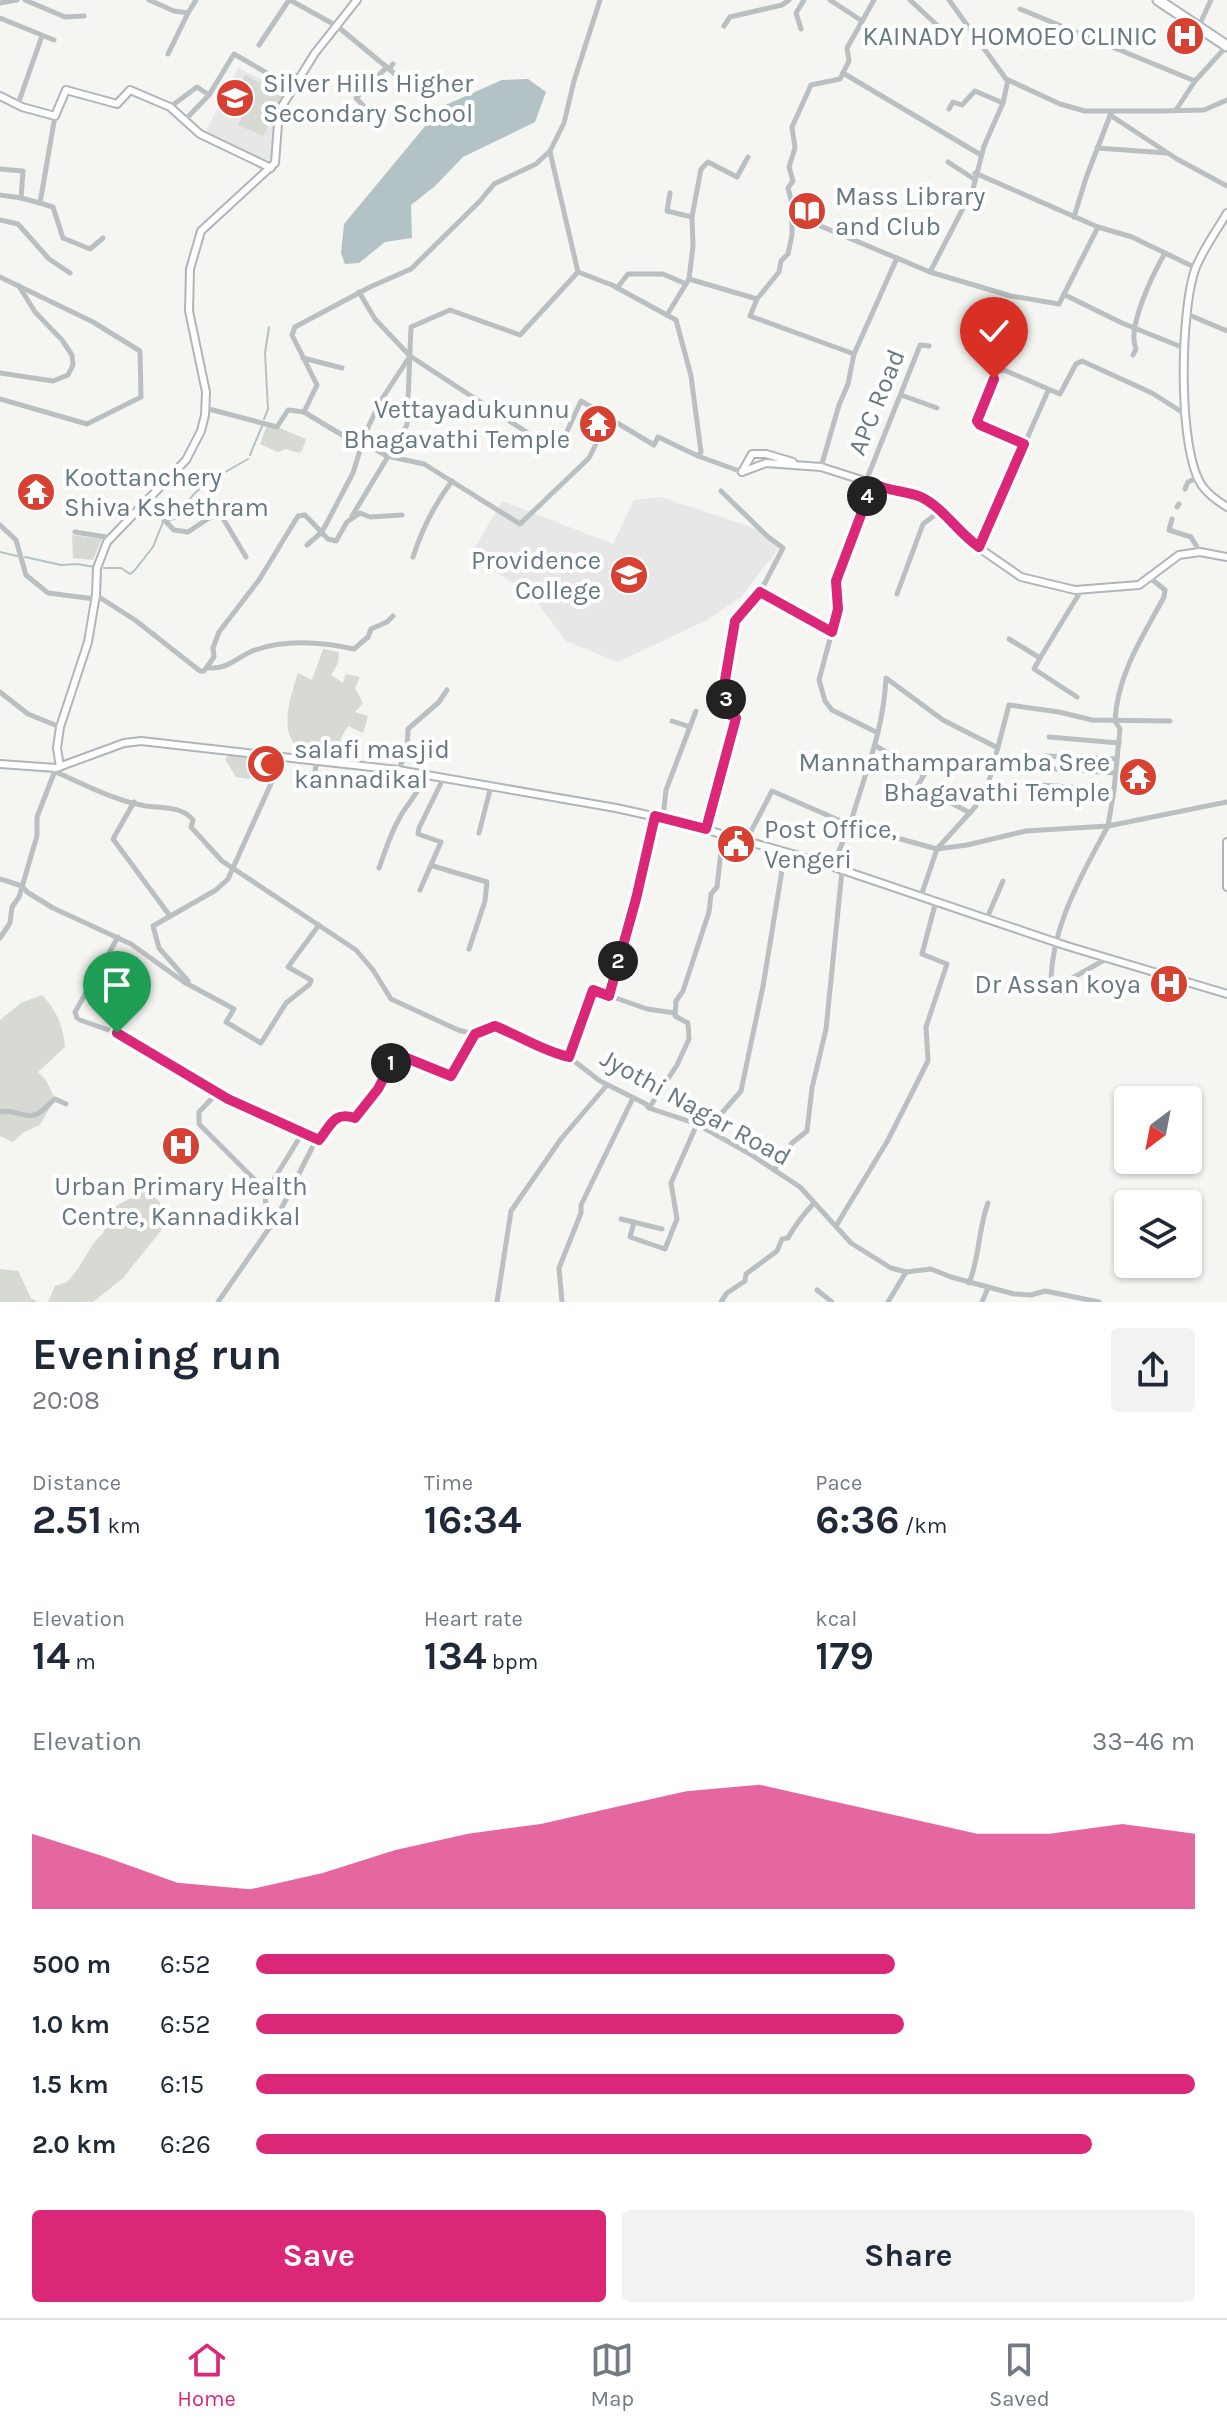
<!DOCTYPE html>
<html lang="en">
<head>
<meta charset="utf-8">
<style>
  body { margin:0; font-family:Karla,sans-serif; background:#f2f2f3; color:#1f2937; height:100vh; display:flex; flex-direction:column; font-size:30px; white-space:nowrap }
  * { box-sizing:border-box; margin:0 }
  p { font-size:26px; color:#747a83 }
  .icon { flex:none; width:44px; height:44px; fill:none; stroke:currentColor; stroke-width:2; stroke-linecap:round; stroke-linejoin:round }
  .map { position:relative; height:1302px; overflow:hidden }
  .panel { display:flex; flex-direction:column; background:#fff; flex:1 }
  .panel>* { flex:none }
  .needle { width:52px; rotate:212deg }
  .fabs { position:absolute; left:1114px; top:1086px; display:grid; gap:16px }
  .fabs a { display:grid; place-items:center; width:88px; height:88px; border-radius:8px; background:#fff; box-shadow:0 2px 6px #0004; font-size:40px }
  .pin { position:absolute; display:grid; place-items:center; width:68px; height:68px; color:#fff; margin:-82px -34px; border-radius:50% 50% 50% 0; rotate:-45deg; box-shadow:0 0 8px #0007 }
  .pin .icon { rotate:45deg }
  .km { position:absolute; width:40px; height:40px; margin:-20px; border-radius:50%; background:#222; color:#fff; font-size:22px; line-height:40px; text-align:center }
  .round { display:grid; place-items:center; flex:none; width:84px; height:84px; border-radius:8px; background:#f2f2f3 }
  .summary { display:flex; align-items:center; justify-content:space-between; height:136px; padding:0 32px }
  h1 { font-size:44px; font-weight:700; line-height:60px }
  .metrics { display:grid; grid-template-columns:repeat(3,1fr); gap:12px; height:136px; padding:8px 32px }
  .metrics div { display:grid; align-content:center }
  .metrics b { font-size:40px; font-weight:700 }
  .metrics small { font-size:22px; font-weight:400 }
  .metrics p { font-size:22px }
  .chart { height:224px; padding:16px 32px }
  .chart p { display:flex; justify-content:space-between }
  .chart svg { width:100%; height:144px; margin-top:8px; fill:#db2777; opacity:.7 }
  .primary-button { display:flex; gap:16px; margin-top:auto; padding:16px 32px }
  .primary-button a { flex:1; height:92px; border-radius:8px; background:#db2777; color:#fff; font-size:32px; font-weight:700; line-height:92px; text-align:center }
  .primary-button a+a { background:#f2f2f3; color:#1f2937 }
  ul { padding:0 32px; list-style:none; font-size:26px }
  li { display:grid; grid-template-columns:128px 96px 1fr; align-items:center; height:60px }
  li i { height:20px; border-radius:10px; background:#db2777 }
  .tabs { display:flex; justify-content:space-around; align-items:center; height:112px; border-top:2px solid #e0e1e3; background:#fff; font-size:22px; color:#747a83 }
  .tabs a { display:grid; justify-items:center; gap:4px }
  .tabs .selected { color:#db2777 }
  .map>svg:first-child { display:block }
</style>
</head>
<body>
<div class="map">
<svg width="1227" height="1302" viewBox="0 0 1227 1302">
  <rect width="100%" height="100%" fill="#f5f5f2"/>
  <g fill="#e6e7e6">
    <polygon points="238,68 286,91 277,116 270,166 206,131"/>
    <polygon points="661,497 757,529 779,548 741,597 707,620 618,662 566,641 530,593 470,556 502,501 613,544 634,500"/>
  </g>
  <g fill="#d6dad2">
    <polygon points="245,75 283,95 263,136 238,125 248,104 234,97"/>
    <polygon points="267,425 277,427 306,439 302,451 298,453 286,449 278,452 260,444"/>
    <polygon points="72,535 102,539 93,560 73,558"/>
    <path d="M 323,649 L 339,652 L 338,663 L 331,675 L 343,683 L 346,674 L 360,677 L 355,688 L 363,703 L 355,712 L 368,716 L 363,733 L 348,726 L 340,740 L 348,748 L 349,765 C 280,757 279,730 298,673 L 312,680 Z"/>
    <path d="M 229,755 L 258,760 C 259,767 255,775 249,779 L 236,777 L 225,759 Z"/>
    <path d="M 42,995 C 57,1011 63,1025 65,1047 L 38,1072 L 46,1080 L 55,1099 L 40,1125 L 24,1132 L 13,1142 L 0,1136 L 0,1020 L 21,1003 Z"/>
    <polygon points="148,1189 160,1203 167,1223 123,1278 93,1302 48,1302 55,1286 67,1282 78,1269 93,1244 103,1233 116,1206"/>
    <polygon points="0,1269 18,1271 31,1298 38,1302 0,1302"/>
  </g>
  <polygon fill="#b3c2c4" points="528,79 546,92 535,122 463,157 435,186 411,205 412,238 385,242 359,263 345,264 341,253 344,224 441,107 502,80"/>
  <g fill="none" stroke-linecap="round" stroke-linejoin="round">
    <g stroke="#b3c2c4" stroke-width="2">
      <polyline points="264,419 268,409 265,353 269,327"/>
      <polyline points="250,455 262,426"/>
      <polyline points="169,520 175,519 193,495 206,483 248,459"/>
      <polyline points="0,552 17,556"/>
      <polyline points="25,557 61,565 77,564 95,567"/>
      <polyline points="104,568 121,568 130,574 134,571 153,547 163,522"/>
    </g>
    <defs>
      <g id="secondary">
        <polyline points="0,96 22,107 55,116 66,90 117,104 130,90 170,107 200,134 271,168"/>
        <path d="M 1227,213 C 1217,230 1204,248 1196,267 C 1180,307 1177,453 1203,487 C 1209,495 1219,502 1227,507"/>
        <polyline points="742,472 766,463 821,467 871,483 886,491 919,496 936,507 969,541 1021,577 1075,590 1139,585 1179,555 1200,552 1227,557"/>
        <polyline points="742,472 752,454 766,454 793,462"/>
        <polyline points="0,764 56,768 124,743 141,741 398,770 616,808 675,821 810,859 1067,946 1227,994"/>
        <polyline points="60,767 57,748 60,727 88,642 96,595 97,568 107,542 186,460 201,431 205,415 206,392 189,311 190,269 201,231 275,163 279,111 315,53 357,0"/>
        <polyline points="1227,842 1227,887"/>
      </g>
      <polyline id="highway" points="1158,0 1227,46"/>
    </defs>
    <use href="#secondary" stroke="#afb6b9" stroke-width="10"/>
    <use href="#highway" stroke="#b0b5b7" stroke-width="13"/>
    <g stroke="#bac0c2" stroke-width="5">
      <polyline points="25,0 65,17 84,16"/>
      <polyline points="149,0 174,11 188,13 196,0"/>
      <polyline points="290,0 337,26 389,69 393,64"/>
      <polyline points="830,0 862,21"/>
      <polyline points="910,0 952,39"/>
      <polyline points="949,0 1006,79 1060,104 1085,111 1162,111 1204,110 1227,100"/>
      <polyline points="0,3 17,0"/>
      <polyline points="1020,9 1195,81"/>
      <polyline points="0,18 54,40"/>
      <polyline points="724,26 730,17 782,5 789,0"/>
      <polyline points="1199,26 1211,0"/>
      <polyline points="801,29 796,13 804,0"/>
      <polyline points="259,45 289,0"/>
      <polyline points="168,54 188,13"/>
      <polyline points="389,69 396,75"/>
      <polyline points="843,73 981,155"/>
      <polyline points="18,104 42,36"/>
      <polyline points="170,107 197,87 209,95"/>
      <polyline points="949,109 953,102 962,105 975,91 1003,103"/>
      <polyline points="1176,110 1195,81 1226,47"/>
      <polyline points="369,112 356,98 387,67"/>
      <polyline points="1110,115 1177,159 1227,186"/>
      <polyline points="55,116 40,203 53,207 63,238 90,249 103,238"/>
      <polyline points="184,121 209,95 234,54 293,88"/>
      <polyline points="1097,148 1167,153"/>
      <polyline points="948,162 974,179"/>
      <polyline points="0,169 23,171 21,198 0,195"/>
      <polyline points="975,173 1098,227 1132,237 1196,268"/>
      <polyline points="670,193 667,211 692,217 701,169 708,162 737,177 748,157"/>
      <polyline points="21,198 40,203"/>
      <polyline points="792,214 930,272 973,189 984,146 1003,103 1008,80"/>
      <polyline points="1074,217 1086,178 1111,113"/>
      <polyline points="0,220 18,224 49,259 70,273"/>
      <polyline points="930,272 1011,296 1059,304 1098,227"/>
      <polyline points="0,277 93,322 140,351 141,397 87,424 0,399"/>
      <polyline points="689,279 757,299"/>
      <polyline points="617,288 628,274 663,274 686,284"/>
      <polyline points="359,292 375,319 410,356"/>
      <polyline points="1065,295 1122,323 1184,348"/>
      <polyline points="1187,314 1227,331"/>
      <polyline points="667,315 689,279 693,246 692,217"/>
      <polyline points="854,354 750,316 757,299 779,272 781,261 788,254 792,235 792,204 788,188 793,181 789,167 795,148 792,127 811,85 840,79 849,61 847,48 874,0"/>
      <path d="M 1133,355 L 1136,349 C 1126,328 1154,272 1165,253"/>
      <polyline points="303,358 342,368"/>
      <polyline points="0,373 53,381 68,375 73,365 72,355 62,340 35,312 19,286"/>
      <polyline points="901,395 937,408"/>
      <polyline points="205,408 277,427 288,410 304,412 317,385 292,335 295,327 370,287 411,269 480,201 494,184 536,164 550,151 564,123 574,81 600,0"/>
      <polyline points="304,412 362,447 369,446 387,456 424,464 520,524 589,458 609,418 654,445 658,437 698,456 701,452 691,376 676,320 612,285 578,272"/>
      <polyline points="1024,444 980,425 977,421 997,371 1004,370 1060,394 1076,364 1082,361 1152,393 1185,414"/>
      <polyline points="698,456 742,472"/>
      <polyline points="821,467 839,405 848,384 854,354 897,258"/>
      <polyline points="866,481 919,348 920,345 929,346"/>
      <polyline points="872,484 836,581 838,609 819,680 825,701 832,710 878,733"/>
      <polyline points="1185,489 1188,482 1199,477"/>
      <polyline points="146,501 174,530 188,532 209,518 221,515 246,557"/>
      <polyline points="1177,507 1179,504"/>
      <polyline points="352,516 407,425 411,327 450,310 520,335 578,272 550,152"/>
      <polyline points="1172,519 1169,530 1191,537 1200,552"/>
      <polyline points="0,525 16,540 26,575 48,593 95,599"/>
      <polyline points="75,532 112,538"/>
      <polyline points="307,545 322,532 353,473 365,434 380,402 410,356 543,443 554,445 563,440 581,401 609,418"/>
      <polyline points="979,547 1048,391"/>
      <path d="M 413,557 C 422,529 434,505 452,481"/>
      <polyline points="760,592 832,632"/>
      <polyline points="897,594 923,524 940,511"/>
      <polyline points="96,595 135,620 200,671 204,671 214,657 213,648 219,632 259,580 298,516 305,515 328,539 336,541 347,522 360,513 370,517 402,515"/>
      <polyline points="1009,639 1040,658 1082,589"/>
      <polyline points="1040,658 1034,669 1077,697"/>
      <path d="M 209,668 C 230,669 236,657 255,650 C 286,639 322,642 354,649 L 368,637 L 371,629 L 387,622 L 393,616"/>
      <polyline points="0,692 28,714 60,727"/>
      <polyline points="727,699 741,704"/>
      <polyline points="672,721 690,727"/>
      <polyline points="1049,737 1119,743"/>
      <polyline points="876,746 924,775 918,785 970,813"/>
      <polyline points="1046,756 1117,759"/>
      <polyline points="353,765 356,739"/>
      <path d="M 56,768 L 58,773 C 86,785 115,801 146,806 C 162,808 182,806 193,820 L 191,827 L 222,861 L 356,950 L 373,970 L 391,999 L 458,1030 L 478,1035 L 495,1026 L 529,1039 L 551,1053 L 569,1057 L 600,1081 L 646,1104 L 649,1108 L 697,1124 L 750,1154 L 800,1187 L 851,1243 L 891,1268 L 906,1272 L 931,1269 L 951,1277 L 1014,1294 L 1031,1295 L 1045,1291 L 1099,1302"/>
      <polyline points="1043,768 1116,773"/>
      <polyline points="398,770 407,752 408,729 439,702 447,690"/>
      <polyline points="315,771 317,761"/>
      <path d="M 1040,785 L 1114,790 L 1120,729 L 1115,721 C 1117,675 1143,636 1164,597 L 1165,590 L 1150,578"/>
      <polyline points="134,802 113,839 170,916"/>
      <polyline points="663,818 666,790 696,711"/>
      <polyline points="706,829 736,718 723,711 727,699 724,686 735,621 757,598 783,548 767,536 721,491"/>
      <polyline points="479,833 491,786"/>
      <path d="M 746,841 L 772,791 L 850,825 C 865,772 883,734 886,678 L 943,720 L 998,748"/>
      <polyline points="433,866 487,882 485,901 469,949"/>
      <polyline points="832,867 850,825 937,849 975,807 989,781 1009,705 1059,712 1092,720 1170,721"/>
      <path d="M 379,868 C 385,852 390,834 399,819 C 408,801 419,796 423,774"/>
      <polyline points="0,879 22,886 27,892 53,908 131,944 184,982 234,1009 226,1022 261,1043 286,1003 310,984 311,980 288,967 319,925"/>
      <polyline points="420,890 441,842 418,834 419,828 444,777"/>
      <polyline points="921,896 937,849 967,845 1026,831 1108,826 1114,790"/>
      <polyline points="987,918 1003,881"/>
      <polyline points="0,938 10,923 12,907 19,897 37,836 37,817 56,768"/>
      <path d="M 1108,958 L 1051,990 C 1049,930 1081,876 1108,826 L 1227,802"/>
      <polyline points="188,981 159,948 153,926 216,890 228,879 283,757"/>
      <polyline points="609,996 636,899 655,816"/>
      <polyline points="77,1018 75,1012 118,937"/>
      <polyline points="80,1020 117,1033 228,1099 319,1140"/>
      <polyline points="569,1057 593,990 647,1009 675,1013"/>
      <polyline points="217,1093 199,1112 199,1124 267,1192"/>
      <polyline points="649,1108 677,1065 689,1039 688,1023 675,1016 676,1001 683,991 709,912 711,894 717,887 723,833"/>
      <path d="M 0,1112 C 13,1108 22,1118 34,1115 C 42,1114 48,1104 55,1099 L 66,1104"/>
      <polyline points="707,1130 741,1091 763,986 785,852"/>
      <polyline points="774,1170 792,1143 807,1131 812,1088 826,1029 842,871"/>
      <polyline points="621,1219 662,1229"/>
      <polyline points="275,1220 266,1209 265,1194 303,1132"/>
      <polyline points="634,1222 630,1237 665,1249 677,1219 671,1183 697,1124"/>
      <polyline points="836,1226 888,1140 928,1061 926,1027 947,964 922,954 936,901"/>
      <path d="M 969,1283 C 980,1257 978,1229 988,1203"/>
      <polyline points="817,1290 832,1302"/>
      <polyline points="218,1302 277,1217 314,1144 332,1120 340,1115 355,1118 378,1089 394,1058 399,1055 451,1076 475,1034"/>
      <polyline points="497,1302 511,1211 561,1139 607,1085"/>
      <polyline points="562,1302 559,1268 581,1213 581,1205 633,1098"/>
      <path d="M 721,1302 L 727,1293 L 745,1281 L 746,1274 L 777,1251 L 782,1239 L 788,1238 C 795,1225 803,1215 813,1204"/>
      <polyline points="888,1302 906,1272"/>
      <polyline points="982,1302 988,1288"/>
    </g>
    <use href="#secondary" stroke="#fff" stroke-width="6"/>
    <use href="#highway" stroke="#fff" stroke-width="9"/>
  </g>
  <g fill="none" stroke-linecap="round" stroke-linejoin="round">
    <defs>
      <path id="route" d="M 117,1033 L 228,1099 L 319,1140 C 331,1126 333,1111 355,1118 L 378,1089 L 394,1058 L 399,1055 L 451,1076 L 475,1034 L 495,1026 C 520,1036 543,1051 569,1057 L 593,990 L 609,996 L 636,899 L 655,816 L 706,829 L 736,718 L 723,711 L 727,699 L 724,686 L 735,621 L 760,592 L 832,632 L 838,609 L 836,581 L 873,483 C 888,492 905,490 921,497 C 944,508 958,533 979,547 L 1024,444 L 980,425 L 977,421 L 994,379"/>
    </defs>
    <use href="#route" stroke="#fff" stroke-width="16"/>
    <use href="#route" stroke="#db2777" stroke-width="10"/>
  </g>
  <defs>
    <symbol id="hospital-disc" viewBox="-11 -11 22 22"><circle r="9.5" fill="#d64131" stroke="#fff"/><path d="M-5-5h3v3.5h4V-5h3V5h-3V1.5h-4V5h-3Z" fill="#fff"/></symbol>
    <symbol id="school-disc" viewBox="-11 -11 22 22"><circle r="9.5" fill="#d64131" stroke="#fff"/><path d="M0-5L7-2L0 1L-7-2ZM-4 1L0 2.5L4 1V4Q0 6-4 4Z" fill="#fff"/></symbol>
    <symbol id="library-disc" viewBox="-11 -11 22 22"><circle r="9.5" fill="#d64131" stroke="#fff"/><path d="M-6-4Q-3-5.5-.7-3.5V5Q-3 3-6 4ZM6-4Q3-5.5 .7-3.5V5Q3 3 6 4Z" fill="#fff"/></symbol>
    <symbol id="temple-disc" viewBox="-11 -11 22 22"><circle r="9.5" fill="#d64131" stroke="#fff"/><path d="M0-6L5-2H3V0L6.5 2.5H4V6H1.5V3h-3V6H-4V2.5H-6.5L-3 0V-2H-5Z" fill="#fff"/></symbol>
    <symbol id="university-disc" viewBox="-11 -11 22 22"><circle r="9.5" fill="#d64131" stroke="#fff"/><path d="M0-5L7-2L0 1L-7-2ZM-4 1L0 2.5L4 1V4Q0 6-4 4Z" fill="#fff"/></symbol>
    <symbol id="mosque-disc" viewBox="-11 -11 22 22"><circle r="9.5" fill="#d64131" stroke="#fff"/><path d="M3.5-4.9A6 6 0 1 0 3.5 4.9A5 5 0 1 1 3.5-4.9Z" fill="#fff"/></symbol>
    <symbol id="civic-disc" viewBox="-11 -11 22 22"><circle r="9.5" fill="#d64131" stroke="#fff"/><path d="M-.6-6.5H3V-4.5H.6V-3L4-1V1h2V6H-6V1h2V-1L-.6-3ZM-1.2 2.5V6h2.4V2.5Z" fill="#fff"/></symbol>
  </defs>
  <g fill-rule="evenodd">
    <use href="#hospital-disc" x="1163" y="14" width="44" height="44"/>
    <use href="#school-disc" x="213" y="76" width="44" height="44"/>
    <use href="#library-disc" x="785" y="189" width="44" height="44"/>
    <use href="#temple-disc" x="576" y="402" width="44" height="44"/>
    <use href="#temple-disc" x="14" y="470" width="44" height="44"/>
    <use href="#university-disc" x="607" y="553" width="44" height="44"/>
    <use href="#mosque-disc" x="244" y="742" width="44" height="44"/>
    <use href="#temple-disc" x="1116" y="755" width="44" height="44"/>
    <use href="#civic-disc" x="714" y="822" width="44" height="44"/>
    <use href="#hospital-disc" x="1147" y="962" width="44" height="44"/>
    <use href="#hospital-disc" x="159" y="1124" width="44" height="44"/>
  </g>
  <g text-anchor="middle" stroke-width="8" stroke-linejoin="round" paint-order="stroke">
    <g font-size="26" fill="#677981" stroke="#fff" text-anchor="end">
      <text x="1157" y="45">KAINADY HOMOEO CLINIC</text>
      <text x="263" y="92" text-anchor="start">Silver Hills Higher<tspan x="263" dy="30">Secondary School</tspan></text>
      <text x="835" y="205" text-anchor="start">Mass Library<tspan x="835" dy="30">and Club</tspan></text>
      <text x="570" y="418">Vettayadukunnu<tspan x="570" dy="30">Bhagavathi Temple</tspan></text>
      <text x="64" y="486" text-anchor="start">Koottanchery<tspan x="64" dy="30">Shiva Kshethram</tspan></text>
      <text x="601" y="569">Providence<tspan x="601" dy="30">College</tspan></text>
      <text x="294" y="758" text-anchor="start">salafi masjid<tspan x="294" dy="30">kannadikal</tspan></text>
      <text x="1110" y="771">Mannathamparamba Sree<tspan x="1110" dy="30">Bhagavathi Temple</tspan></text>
      <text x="764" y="838" text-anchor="start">Post Office,<tspan x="764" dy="30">Vengeri</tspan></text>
      <text x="1141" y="993">Dr Assan koya</text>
      <text x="181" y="1195" text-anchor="middle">Urban Primary Health<tspan x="181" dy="30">Centre, Kannadikkal</tspan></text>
    </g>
    <g font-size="26" fill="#677981" stroke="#fff">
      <text transform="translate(876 402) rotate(-68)" y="9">APC Road</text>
      <text transform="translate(696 1107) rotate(29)" y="9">Jyothi Nagar Road</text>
    </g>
  </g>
</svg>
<div class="fabs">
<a><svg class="needle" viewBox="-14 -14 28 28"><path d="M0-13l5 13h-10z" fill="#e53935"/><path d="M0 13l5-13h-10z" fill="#747a83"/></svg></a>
<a><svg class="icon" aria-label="layers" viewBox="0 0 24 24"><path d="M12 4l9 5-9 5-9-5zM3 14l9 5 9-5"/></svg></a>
</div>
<div class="pin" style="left:117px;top:1033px;background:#1e9e55"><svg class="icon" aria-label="arrive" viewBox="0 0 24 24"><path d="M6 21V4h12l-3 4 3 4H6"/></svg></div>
<div class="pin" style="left:994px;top:379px;background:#d93025"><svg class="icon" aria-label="check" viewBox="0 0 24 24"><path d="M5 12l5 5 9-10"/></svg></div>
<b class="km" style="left:391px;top:1063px">1</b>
<b class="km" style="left:618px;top:961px">2</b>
<b class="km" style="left:726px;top:699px">3</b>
<b class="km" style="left:867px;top:496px">4</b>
</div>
<section class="panel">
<div class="summary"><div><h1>Evening run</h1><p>20:08</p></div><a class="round"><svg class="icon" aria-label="share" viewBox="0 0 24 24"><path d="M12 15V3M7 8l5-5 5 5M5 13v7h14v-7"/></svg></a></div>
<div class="metrics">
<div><p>Distance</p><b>2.51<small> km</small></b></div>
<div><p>Time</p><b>16:34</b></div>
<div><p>Pace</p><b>6:36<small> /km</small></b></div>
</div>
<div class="metrics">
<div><p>Elevation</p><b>14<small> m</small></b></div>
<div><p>Heart rate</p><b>134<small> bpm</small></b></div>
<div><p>kcal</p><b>179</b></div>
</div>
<div class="chart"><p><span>Elevation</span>33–46 m</p>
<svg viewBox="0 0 160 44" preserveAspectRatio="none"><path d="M0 44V21L10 28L20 36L30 38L40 33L50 26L60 21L70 18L80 13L90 8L100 6L110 11L120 16L130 21L140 21L150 18L160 21V44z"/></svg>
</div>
<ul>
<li><b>500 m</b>6:52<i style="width:68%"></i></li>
<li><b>1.0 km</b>6:52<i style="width:69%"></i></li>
<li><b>1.5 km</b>6:15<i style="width:100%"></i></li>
<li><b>2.0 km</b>6:26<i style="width:89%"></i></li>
</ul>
<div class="primary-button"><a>Save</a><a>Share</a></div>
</section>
<nav class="tabs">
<a class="selected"><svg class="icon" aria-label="home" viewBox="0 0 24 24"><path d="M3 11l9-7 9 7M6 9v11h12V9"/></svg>Home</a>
<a><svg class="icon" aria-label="map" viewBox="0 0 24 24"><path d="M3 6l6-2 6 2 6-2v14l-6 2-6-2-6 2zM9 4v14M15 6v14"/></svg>Map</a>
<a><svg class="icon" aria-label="saved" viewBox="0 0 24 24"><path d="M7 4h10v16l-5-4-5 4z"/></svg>Saved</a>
</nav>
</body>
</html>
